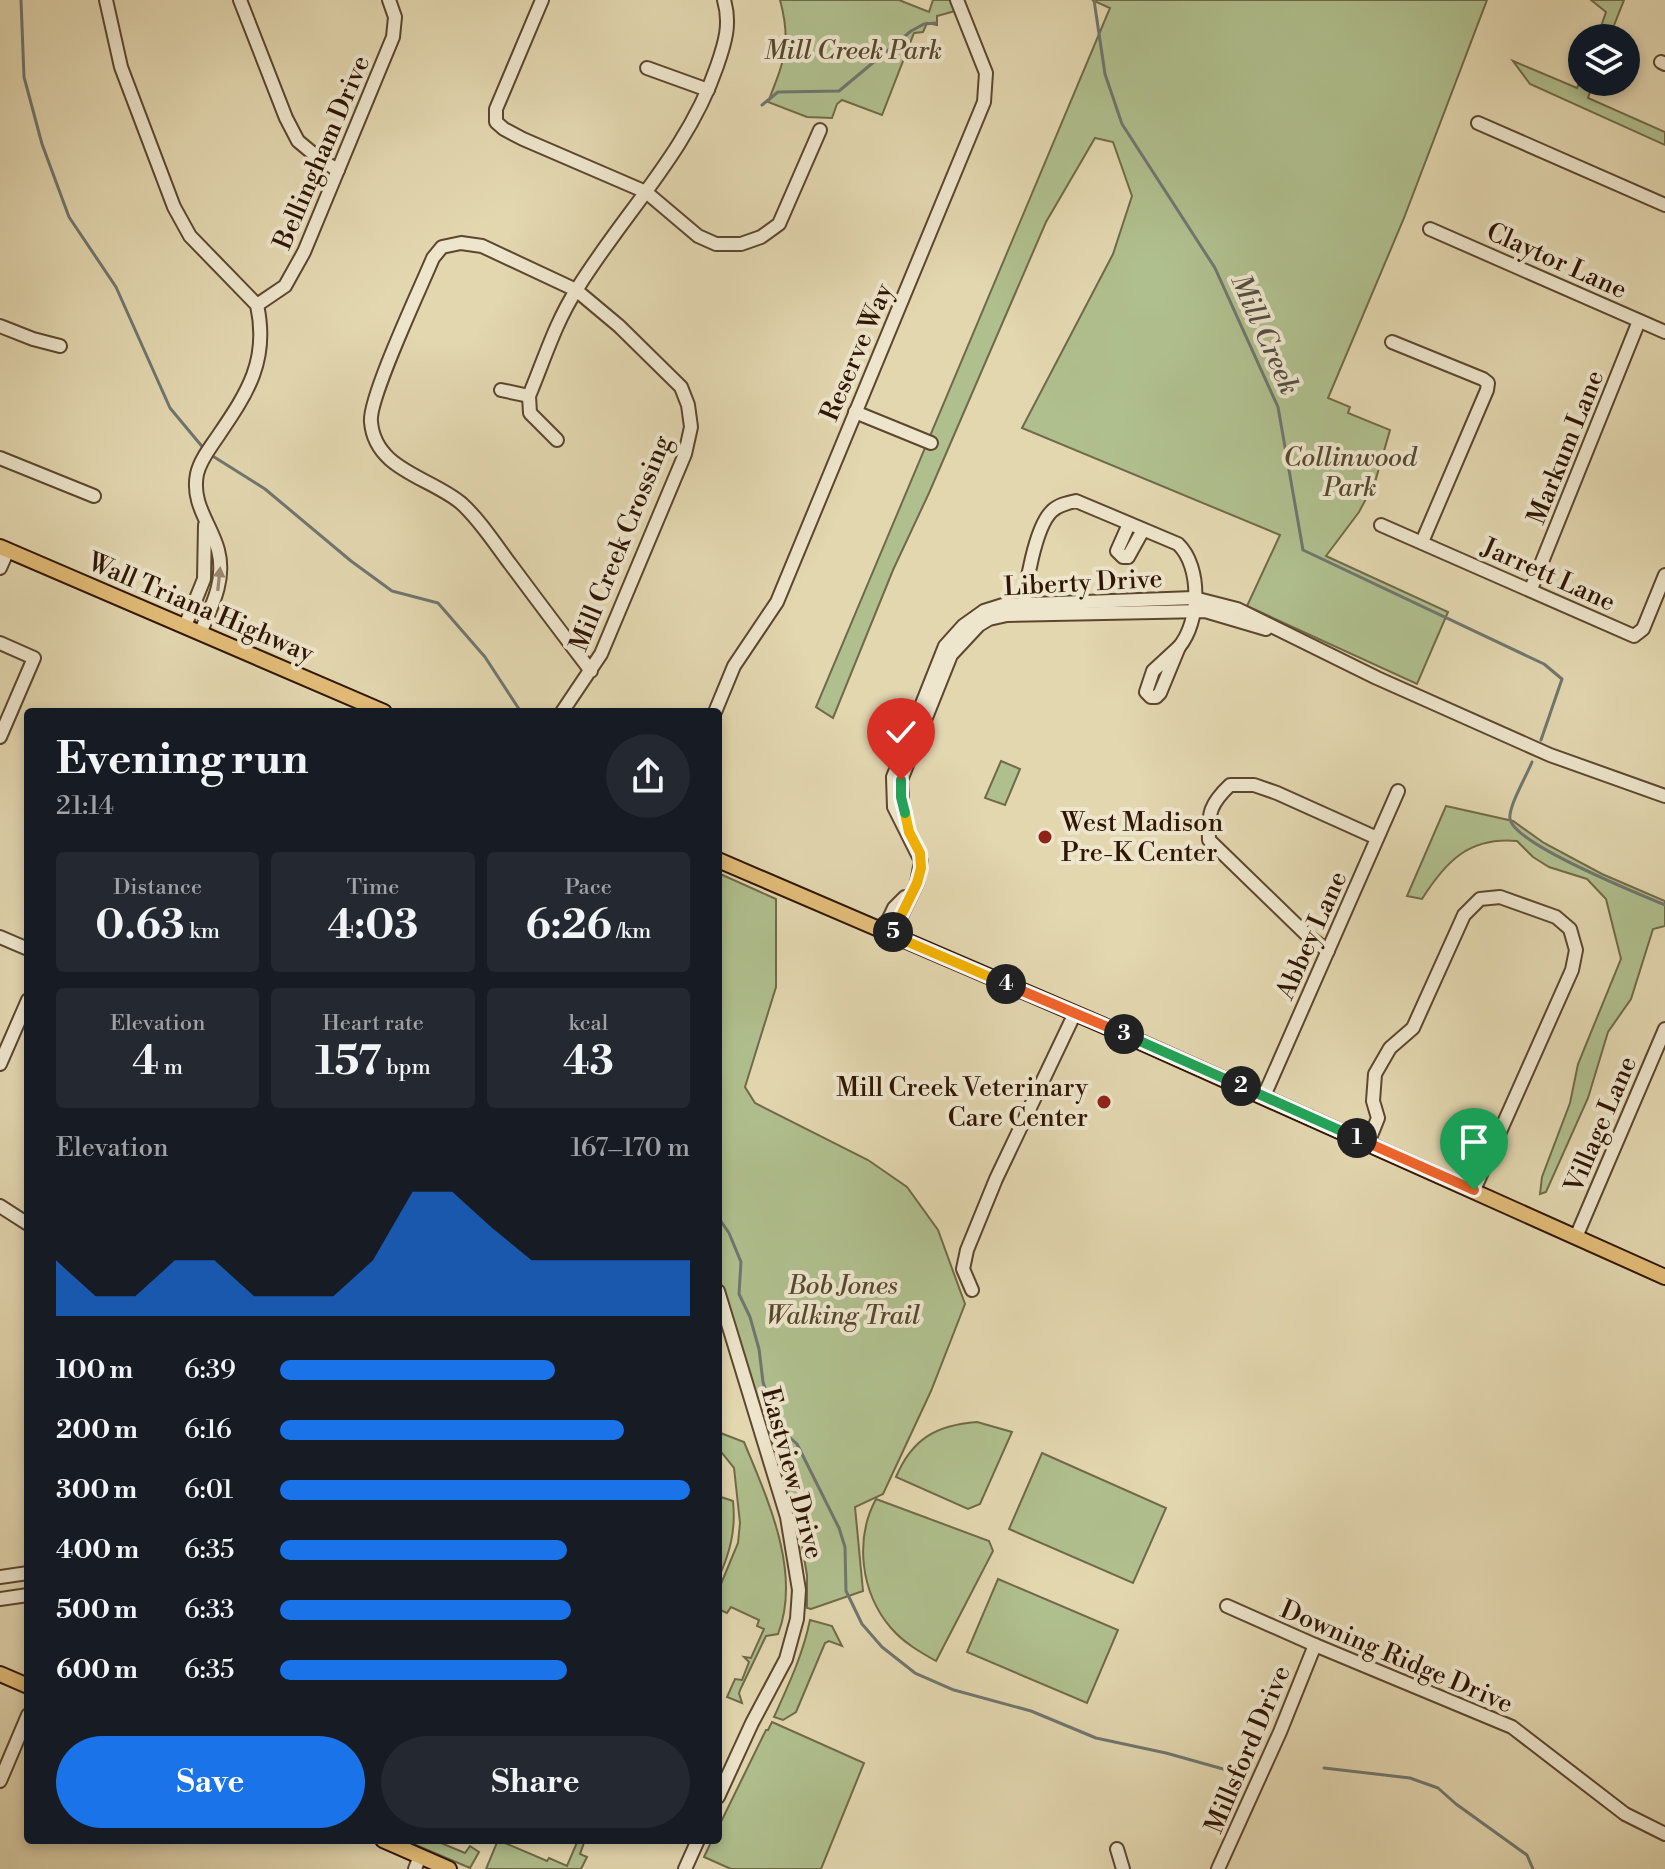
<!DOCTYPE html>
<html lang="en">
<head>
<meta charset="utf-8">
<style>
  body { margin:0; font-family:"Libre Bodoni",serif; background:#242831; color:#f1f3f6; height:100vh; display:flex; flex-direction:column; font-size:30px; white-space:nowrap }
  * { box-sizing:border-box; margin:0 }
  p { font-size:26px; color:#9ea1a6 }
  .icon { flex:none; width:44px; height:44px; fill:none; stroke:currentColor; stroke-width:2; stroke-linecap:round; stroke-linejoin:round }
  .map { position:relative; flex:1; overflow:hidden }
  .side { position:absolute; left:24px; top:708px; width:698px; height:1136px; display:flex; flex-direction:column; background:#171b24; border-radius:8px; box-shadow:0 4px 12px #0003 }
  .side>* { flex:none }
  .tools { position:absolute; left:1568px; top:24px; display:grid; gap:16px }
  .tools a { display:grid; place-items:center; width:72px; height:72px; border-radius:50%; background:#171b24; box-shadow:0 4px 12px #0003; font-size:40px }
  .pin { position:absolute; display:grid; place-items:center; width:68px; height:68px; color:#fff; margin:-82px -34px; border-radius:50% 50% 50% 0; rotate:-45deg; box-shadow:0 0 8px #0007 }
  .pin .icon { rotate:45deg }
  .km { position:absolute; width:40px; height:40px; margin:-20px; border-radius:50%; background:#222; color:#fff; font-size:22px; line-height:40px; text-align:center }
  .round { display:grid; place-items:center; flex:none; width:84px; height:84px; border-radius:42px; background:#242831 }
  .summary { display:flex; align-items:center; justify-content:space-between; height:136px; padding:0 32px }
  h1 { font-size:44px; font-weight:700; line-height:60px }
  .metrics { display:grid; grid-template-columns:repeat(3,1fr); gap:12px; height:136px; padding:8px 32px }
  .metrics div { display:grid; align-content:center; border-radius:8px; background:#242831; text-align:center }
  .metrics b { font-size:40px; font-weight:700 }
  .metrics small { font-size:22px; font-weight:400 }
  .metrics p { font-size:22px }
  .chart { height:224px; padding:16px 32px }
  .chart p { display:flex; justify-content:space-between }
  .chart svg { width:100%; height:144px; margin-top:8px; fill:#1a73e8; opacity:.7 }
  .primary-button { display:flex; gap:16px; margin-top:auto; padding:16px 32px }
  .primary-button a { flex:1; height:92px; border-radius:48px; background:#1a73e8; color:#fff; font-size:32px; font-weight:700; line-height:92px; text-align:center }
  .primary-button a+a { background:#242831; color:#f1f3f6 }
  ul { padding:0 32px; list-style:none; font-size:26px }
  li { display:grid; grid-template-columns:128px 96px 1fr; align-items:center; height:60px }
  li i { height:20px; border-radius:10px; background:#1a73e8 }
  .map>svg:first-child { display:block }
</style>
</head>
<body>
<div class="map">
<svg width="1665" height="1869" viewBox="0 0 1665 1869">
  <rect width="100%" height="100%" fill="#e3d7b0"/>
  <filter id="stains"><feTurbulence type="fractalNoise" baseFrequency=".0025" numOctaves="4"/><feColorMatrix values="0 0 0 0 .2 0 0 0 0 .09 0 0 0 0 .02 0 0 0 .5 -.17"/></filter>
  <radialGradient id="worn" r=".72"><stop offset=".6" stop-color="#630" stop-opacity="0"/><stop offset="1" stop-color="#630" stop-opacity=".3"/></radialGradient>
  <g fill="#b0bf8e" stroke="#706a48" stroke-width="2">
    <path d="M 780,0 L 899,0 L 929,12 L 933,0 L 951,0 L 955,11 L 937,16 L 937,25 L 927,23 L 923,32 L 914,33 L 882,115 L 842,100 L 837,104 L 832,118 L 807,117 L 768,102 C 784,61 792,44 780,0 Z"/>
    <polygon points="1092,0 1487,0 1404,218 1328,398 1350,407 1348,413 1390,430 1375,482 1359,512 1326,556 1448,612 1417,684 1247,606 1280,535 1022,428 1113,254 1132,196 1113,142 1095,138 1046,222 929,493 893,570 833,718 816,707 1110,8"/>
    <polygon points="1591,0 1624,0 1609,38 1597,38 1606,12"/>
    <polygon points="1513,61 1577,88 1582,77 1582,82 1593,82 1588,98 1665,132 1665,145 1530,84"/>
    <polygon points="1001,761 1020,769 1005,805 985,798"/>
    <path d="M 1446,806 L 1513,821 L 1544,843 L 1602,874 L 1665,901 L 1665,926 L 1653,929 L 1631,999 L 1608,1032 L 1588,1098 L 1546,1192 L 1540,1194 L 1542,1177 L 1570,1103 L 1578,1064 L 1621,959 L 1606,899 L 1587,879 L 1549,867 L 1533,857 L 1517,841 C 1469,837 1446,861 1422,899 L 1407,896 Z"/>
    <polygon points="718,873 776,899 776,987 745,1087 755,1103 868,1160 907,1187 938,1230 965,1304 931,1391 883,1494 855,1507 863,1591 811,1609 807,1608 807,1575 801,1540 718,1280"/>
    <path d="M 977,1422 L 1012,1432 L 980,1504 L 968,1509 L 896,1477 C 912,1439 936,1425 977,1422 Z"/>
    <path d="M 718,1432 L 744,1442 C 767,1498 802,1572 778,1634 L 766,1636 L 741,1688 L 739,1693 L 742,1703 L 727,1697 L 735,1679 L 742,1680 L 749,1662 L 744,1657 L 751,1658 L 764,1629 L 757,1626 L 759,1620 L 731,1607 L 727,1613 L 718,1609 L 718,1591 L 738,1543 L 740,1523 L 734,1468 L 718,1448 Z"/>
    <polygon points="1042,1453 1166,1508 1133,1583 1009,1529"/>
    <path d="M 718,1496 L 733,1501 C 736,1530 730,1553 718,1579 Z"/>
    <path d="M 876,1499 L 989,1541 L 993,1551 L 936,1661 C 920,1652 904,1643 891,1628 C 861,1593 854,1540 876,1499 Z"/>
    <polygon points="998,1579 1118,1630 1087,1703 967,1652"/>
    <path d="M 810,1620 L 832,1626 L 842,1646 L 829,1641 L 825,1643 L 796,1712 L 783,1720 L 774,1717 C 787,1688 803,1655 810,1620 Z"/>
    <polygon points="772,1722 864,1763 821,1869 731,1869 704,1857 712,1840 718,1840 718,1828 766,1730 768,1730"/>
    <polygon points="404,1840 434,1840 465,1853 470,1846 479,1852 470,1868"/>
    <polygon points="498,1840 547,1861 549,1858 567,1866 578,1840 585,1840 580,1854 587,1857 581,1869 486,1869"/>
  </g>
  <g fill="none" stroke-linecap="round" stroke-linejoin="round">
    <g stroke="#6f766f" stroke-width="3">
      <polyline points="21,0 24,77 42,144 69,217 116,287 170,408 205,450"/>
      <polyline points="1094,0 1105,74 1122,124 1215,268 1278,407 1303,550 1544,664 1562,679 1541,740"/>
      <polyline points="762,105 778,92 839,91 911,31 924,24 936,23"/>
      <polyline points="211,455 265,489 351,561 392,591 438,603 485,657 521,712"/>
      <path d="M 1532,762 C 1527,775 1508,807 1510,819 C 1514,844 1639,894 1665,905"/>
      <polyline points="718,1217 729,1233 741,1262 739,1294 750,1317 759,1349 763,1382 776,1425 797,1444 839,1528 845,1547 846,1591 862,1624 882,1647 915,1673 954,1690 1031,1711 1096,1738 1166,1753 1241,1774"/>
      <polyline points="1324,1768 1410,1778 1438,1788 1456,1804 1527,1855 1533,1869"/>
    </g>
    <defs>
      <g id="minor">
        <path d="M 106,0 L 121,67 L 174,207 L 190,236 L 257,305 C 269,360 248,392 218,436 C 210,448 200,460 197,474 C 191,504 211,524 218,550 C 226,580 212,606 200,633"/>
        <polyline points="240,0 286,118 298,141 322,161 338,170"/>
        <polyline points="542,0 496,109 496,122 504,129 523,139 646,192 698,236 716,244 741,244 761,237 779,224 820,130"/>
        <polyline points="1661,62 1665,64"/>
        <polyline points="647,68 708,90"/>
        <polyline points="1478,123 1665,205"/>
        <polyline points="1430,229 1665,332"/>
        <polyline points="257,305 285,286 304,252 393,37 395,17 389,0"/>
        <polyline points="0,326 33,339 60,346"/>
        <polyline points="1392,342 1483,379 1488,383 1487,390 1422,542"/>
        <polyline points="501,390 529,396"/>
        <polyline points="855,412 931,443"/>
        <path d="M 557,440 L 530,413 L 529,396 C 544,360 556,321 577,289 C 624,213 688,151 717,66 C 725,43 731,24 724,0"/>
        <polyline points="0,458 94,496"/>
        <polyline points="1129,524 1117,551 1123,557 1128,557 1143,530"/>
        <polyline points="1381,525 1634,636 1643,629 1665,575"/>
        <polyline points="0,568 8,550"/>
        <polyline points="1531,589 1639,321"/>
        <path d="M 1024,610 C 1025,587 1035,527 1052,511 C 1058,505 1067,503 1076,501 L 1178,544 C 1202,567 1200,622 1179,647"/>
        <polyline points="185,626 204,579 205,525"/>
        <polyline points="0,643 34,658 0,737"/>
        <polygon points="1179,647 1160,693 1156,697 1151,697 1146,692 1153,671"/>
        <path d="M 562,712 L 601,654 L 685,454 L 691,427 L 688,405 L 681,387 L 619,326 L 576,290 L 482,246 L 461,243 L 442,247 L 433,258 C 421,287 368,399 371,422 C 375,470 430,477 461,503 C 480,520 495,544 511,565 C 537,600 564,636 591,671"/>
        <polyline points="715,712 734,666 777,602 984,102 986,73 957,0"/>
        <polyline points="902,801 901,780 951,655 979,625 989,619 1007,615 1205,611 1266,629"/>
        <polyline points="883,931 894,908 905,897"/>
        <polyline points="892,935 917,883 921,861 894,807 893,777 945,646 963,626 984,611 1003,605 1194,598 1237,609 1377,678 1550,755 1665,796"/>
        <polyline points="0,937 28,949"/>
        <path d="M 1328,951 L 1309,937 L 1209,840 C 1208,813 1210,804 1230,785 L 1254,785 L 1277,793 L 1377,838"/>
        <polyline points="0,1064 28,1000"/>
        <polyline points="1264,1096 1398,791"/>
        <polyline points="1368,1143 1378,1118 1373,1101 1375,1074 1390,1048 1413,1028 1464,915 1480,899 1500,897 1556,917 1570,929 1576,950 1572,970 1474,1190"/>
        <polyline points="0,1206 28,1224"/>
        <polyline points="1576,1237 1665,1029"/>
        <polyline points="972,1290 963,1269 967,1250 996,1179 1075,1013"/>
        <polyline points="718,1291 787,1517 799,1590 797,1619 786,1659 752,1723 718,1797"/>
        <polyline points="0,1577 28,1573"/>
        <polyline points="0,1599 28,1595"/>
        <polyline points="1227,1606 1315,1645 1512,1727 1625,1814 1665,1834"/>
        <polyline points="0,1781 28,1715"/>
        <polyline points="1117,1849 1123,1869"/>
        <polyline points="415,1869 420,1856"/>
        <polyline points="685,1869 698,1840"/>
        <polyline points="1218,1869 1280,1732 1315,1645"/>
      </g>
      <g id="major">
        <polyline points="0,547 384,712"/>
        <polyline points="718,860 1100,1024 1665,1277"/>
        <polyline points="0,1674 28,1686"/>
        <polyline points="383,1840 449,1869"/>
      </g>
    </defs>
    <use href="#minor" stroke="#5c462e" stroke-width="16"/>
    <use href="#major" stroke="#2f1503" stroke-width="18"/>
    <use href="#minor" stroke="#ede5cc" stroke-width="12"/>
    <use href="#major" stroke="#e2bc78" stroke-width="14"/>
  </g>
  <defs><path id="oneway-solid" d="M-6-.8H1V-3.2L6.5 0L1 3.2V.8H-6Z" transform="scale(2)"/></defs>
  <use fill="#988772" href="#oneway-solid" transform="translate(219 579) rotate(-84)"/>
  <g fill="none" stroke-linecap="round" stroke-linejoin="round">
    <defs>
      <polyline id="split-1" points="1357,1138 1474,1190"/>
      <polyline id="split-2" points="1241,1086 1357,1138"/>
      <polyline id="split-3" points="1124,1034 1241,1086"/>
      <polyline id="split-4" points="1006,984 1124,1034"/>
      <polyline id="split-5" points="893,932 892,935 1006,984"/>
      <polyline id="split-6" points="893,932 917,883 921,868 920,853 909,832 905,813"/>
      <polyline id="split-7" points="901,780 901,797 905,813"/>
    </defs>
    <use href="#split-1" stroke="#fff" stroke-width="16"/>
    <use href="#split-2" stroke="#fff" stroke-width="16"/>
    <use href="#split-3" stroke="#fff" stroke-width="16"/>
    <use href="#split-4" stroke="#fff" stroke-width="16"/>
    <use href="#split-5" stroke="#fff" stroke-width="16"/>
    <use href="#split-6" stroke="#fff" stroke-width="16"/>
    <use href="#split-7" stroke="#fff" stroke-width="16"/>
    <use href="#split-1" stroke="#f0652b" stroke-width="10"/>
    <use href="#split-2" stroke="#22a559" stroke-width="10"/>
    <use href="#split-3" stroke="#22a559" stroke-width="10"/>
    <use href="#split-4" stroke="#f0652b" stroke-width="10"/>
    <use href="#split-5" stroke="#f5b400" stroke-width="10"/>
    <use href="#split-6" stroke="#f5b400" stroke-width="10"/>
    <use href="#split-7" stroke="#22a559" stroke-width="10"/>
  </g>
  <g fill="#8f2418" stroke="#ede5cc" stroke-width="3">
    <circle cx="1045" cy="837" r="8"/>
    <circle cx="1104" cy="1102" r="8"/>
  </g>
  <g text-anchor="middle" stroke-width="8" stroke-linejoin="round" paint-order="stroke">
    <g font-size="26" font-style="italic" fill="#56482d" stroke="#ede5cc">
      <text x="853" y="59">Mill Creek Park</text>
      <text x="1350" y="466">Collinwood<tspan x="1350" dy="30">Park</tspan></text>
      <text x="843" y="1294">Bob Jones<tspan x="843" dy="30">Walking Trail</tspan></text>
    </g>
    <g font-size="26" fill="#2f1503" stroke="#ede5cc">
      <text transform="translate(321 152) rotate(-67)" y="9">Bellingham Drive</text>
      <text transform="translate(1557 260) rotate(24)" y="9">Claytor Lane</text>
      <text transform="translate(856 352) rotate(-67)" y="9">Reserve Way</text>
      <text transform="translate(1565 447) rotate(-68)" y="9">Markum Lane</text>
      <text transform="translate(620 543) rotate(-68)" y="9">Mill Creek Crossing</text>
      <text transform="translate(1549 574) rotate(24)" y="9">Jarrett Lane</text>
      <text transform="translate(1083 582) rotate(-3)" y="9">Liberty Drive</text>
      <text transform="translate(201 607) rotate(23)" y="9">Wall Triana Highway</text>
      <text transform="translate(1311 935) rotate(-66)" y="9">Abbey Lane</text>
      <text transform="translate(1600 1124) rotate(-67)" y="9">Village Lane</text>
      <text transform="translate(793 1473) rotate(75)" y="9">Eastview Drive</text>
      <text transform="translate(1397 1656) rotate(23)" y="9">Downing Ridge Drive</text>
      <text transform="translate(1247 1749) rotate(-67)" y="9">Millsford Drive</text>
    </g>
    <g font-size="26" fill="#2f1503" stroke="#ede5cc" text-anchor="start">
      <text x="1061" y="831">West Madison<tspan x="1061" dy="30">Pre-K Center</tspan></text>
      <text x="1088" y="1096" text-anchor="end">Mill Creek Veterinary<tspan x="1088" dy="30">Care Center</tspan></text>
    </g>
    <g font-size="28" font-style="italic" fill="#544e42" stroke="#ede5cc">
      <text transform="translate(1266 334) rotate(66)" y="10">Mill Creek</text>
    </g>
  </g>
  <rect width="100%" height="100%" filter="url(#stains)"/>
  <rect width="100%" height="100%" fill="url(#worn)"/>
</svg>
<div class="tools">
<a><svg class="icon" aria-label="layers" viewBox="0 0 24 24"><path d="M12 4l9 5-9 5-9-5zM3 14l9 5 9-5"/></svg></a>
</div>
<div class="pin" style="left:1474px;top:1190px;background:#1e9e55"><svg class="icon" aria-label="arrive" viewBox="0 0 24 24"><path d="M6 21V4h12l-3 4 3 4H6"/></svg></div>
<div class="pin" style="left:901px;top:780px;background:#d93025"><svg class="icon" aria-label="check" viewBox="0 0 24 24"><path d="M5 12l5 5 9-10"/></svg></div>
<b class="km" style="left:1357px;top:1138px">1</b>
<b class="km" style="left:1241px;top:1086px">2</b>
<b class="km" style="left:1124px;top:1034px">3</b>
<b class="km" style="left:1006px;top:984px">4</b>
<b class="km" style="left:893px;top:932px">5</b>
<section class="side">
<div class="summary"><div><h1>Evening run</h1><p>21:14</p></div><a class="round"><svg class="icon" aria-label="share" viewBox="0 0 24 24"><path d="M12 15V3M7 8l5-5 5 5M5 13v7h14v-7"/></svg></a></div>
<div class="metrics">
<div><p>Distance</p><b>0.63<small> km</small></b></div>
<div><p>Time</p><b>4:03</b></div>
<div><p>Pace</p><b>6:26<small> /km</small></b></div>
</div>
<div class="metrics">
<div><p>Elevation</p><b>4<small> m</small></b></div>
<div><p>Heart rate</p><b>157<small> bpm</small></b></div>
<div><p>kcal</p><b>43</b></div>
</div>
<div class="chart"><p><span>Elevation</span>167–170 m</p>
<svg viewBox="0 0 160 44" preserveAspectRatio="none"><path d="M0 44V27L10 38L20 38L30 27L40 27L50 38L60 38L70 38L80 27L90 6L100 6L110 17L120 27L130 27L140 27L150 27L160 27V44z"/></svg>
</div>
<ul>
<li><b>100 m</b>6:39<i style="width:67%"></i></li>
<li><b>200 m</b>6:16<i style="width:84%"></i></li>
<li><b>300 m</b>6:01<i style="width:100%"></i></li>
<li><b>400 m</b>6:35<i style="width:70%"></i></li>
<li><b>500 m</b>6:33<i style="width:71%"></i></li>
<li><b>600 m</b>6:35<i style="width:70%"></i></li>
</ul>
<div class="primary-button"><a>Save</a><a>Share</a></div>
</section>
</div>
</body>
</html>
